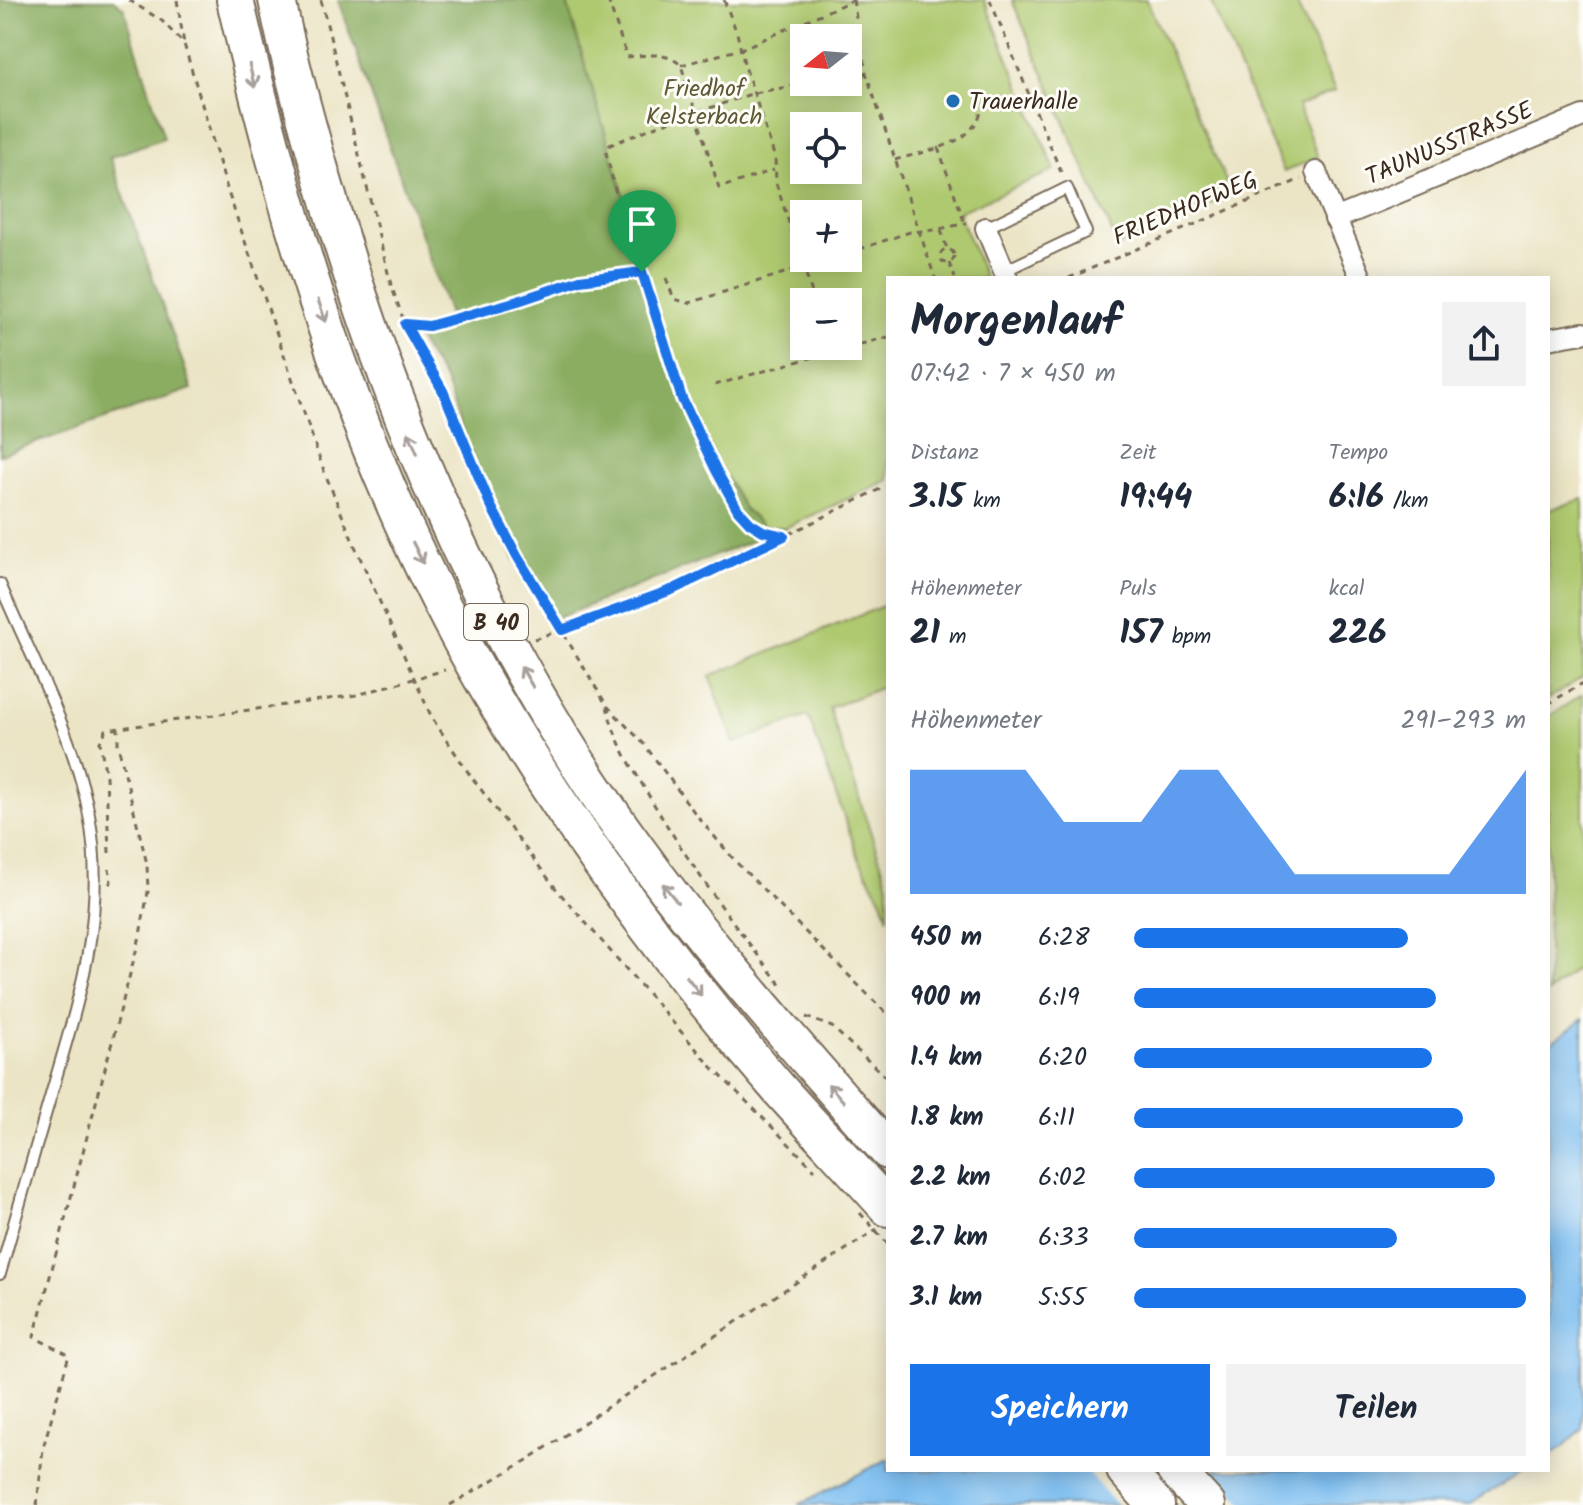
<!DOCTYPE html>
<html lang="de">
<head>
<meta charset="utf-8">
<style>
  body { margin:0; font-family:Kalam,sans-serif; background:#f2f2f3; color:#1f2937; height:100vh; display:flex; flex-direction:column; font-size:30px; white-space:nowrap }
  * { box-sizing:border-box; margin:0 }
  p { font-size:26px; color:#747a83 }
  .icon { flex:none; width:44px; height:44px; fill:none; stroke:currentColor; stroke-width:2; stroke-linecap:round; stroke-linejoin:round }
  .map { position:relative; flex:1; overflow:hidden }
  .panel { position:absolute; left:886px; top:276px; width:664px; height:1196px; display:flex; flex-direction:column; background:#fff; border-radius:0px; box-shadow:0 4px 20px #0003 }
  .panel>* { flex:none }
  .needle { width:52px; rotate:253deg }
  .buttons { position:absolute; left:790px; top:24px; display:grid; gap:16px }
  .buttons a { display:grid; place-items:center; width:72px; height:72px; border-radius:0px; background:#fff; box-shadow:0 4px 20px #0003; font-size:40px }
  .pin { position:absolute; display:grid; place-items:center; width:68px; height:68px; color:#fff; margin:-82px -34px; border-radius:50% 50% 50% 0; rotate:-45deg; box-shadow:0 0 8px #0007 }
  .pin .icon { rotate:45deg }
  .round { display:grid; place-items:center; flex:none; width:84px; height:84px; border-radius:0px; background:#f2f2f3 }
  .summary { display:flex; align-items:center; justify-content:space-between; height:136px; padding:0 24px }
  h1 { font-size:44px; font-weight:700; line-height:60px }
  .stats { display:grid; grid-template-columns:repeat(3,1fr); gap:12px; height:136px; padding:8px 24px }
  .stats div { display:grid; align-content:center }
  .stats b { font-size:34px; font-weight:700 }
  .stats small { font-size:22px; font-weight:400 }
  .stats p { font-size:22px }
  .chart { height:224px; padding:16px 24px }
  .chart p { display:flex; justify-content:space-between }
  .chart svg { width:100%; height:144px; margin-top:8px; fill:#1a73e8; opacity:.7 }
  .action { display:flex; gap:16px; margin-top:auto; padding:16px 24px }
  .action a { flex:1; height:92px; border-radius:0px; background:#1a73e8; color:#fff; font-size:32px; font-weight:700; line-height:92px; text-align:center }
  .action a+a { background:#f2f2f3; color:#1f2937 }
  ul { padding:0 24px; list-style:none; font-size:26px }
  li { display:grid; grid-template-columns:128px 96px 1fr; align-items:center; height:60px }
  li i { height:20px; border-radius:10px; background:#1a73e8 }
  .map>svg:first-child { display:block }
</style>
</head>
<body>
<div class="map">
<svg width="1583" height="1505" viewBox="0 0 1583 1505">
  <rect width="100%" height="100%" fill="#fdfcf7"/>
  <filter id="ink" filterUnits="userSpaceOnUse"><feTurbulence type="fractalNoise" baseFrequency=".0125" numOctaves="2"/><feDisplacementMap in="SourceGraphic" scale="16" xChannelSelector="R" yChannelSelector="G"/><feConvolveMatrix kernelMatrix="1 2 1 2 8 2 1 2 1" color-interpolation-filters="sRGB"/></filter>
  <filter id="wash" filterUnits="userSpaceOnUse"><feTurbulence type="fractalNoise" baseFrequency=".006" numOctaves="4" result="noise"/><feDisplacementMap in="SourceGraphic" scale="32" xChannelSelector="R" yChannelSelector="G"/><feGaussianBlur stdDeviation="1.8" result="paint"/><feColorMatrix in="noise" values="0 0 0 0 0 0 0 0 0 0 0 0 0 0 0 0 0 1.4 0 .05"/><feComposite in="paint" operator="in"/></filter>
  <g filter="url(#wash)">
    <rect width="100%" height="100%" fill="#ebe4c5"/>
    <g fill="#afc96f" stroke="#757a46" stroke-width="2" fill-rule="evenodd">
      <path d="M 566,0 L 984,0 L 1055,170 L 958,212 L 985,278 L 888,278 L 888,480 L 785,528 L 763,526 L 745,510 L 716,460 L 676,373 ZM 804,38 L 848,38 L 848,82 L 804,82 ZM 804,126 L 848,126 L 848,170 L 804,170 ZM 804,214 L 848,214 L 848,258 L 804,258 ZM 804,302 L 848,302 L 848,346 L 804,346 Z"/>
      <polygon points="1012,0 1147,0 1232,195 1118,246"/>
      <polygon points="1210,0 1295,0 1335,91 1298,106 1318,157 1284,172"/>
      <polygon points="1583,499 1583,677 1548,699 1548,510"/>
      <polygon points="888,604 888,685 829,708 888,884 888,918 882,900 860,861 808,716 734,743 710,676"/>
      <polygon points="1583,694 1583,963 1548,993 1548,717"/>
    </g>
    <g fill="#8bad62" stroke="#636c40" stroke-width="2">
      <polygon points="0,0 113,0 124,8 164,138 110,157 192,389 0,455"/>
      <polygon points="338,0 566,0 676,373 716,460 745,510 763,526 785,528 552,620 514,558 494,502 465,439 446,383 414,333 452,323"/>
    </g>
    <g fill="#7bbdf0" stroke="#5b7487" stroke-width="2">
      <polygon points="1583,1019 1583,1428 1563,1447 1548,1456 1548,1045"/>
      <polygon points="888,1459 888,1470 1524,1470 1469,1505 798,1505"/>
    </g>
    <polygon fill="#ebe4c5" points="1085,1470 1213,1470 1245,1505 1117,1505"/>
  </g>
  <g filter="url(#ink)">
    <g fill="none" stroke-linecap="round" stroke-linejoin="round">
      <defs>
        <g id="lane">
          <polyline points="986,228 1067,188 1086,232 1004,271"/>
          <path d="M 0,584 C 30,655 76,740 89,815 C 107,913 80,995 53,1088 C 35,1150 17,1212 0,1274"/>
        </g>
        <g id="street">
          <polyline points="1316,172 1361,278"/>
          <polyline points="1335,219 1583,116"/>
          <polyline points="986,228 1007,278"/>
          <polyline points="1548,339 1583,333"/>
        </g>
        <g id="highway">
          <path d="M 235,0 C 290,239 365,481 491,694 C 573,834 672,966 779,1089 C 815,1129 852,1168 888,1208"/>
          <path d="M 277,0 C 289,61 306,121 323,180 C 384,393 469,599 592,785 C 679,916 784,1033 888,1151"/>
          <polyline points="1125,1470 1156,1505"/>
          <polyline points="1175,1470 1207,1505"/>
        </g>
      </defs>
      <use href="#lane" stroke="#796b58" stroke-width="14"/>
      <use href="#street" stroke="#796b58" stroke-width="24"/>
      <use href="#highway" stroke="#796b58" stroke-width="40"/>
      <g stroke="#796b58" stroke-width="3" stroke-dasharray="6 6" stroke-linecap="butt">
        <polyline points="129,0 162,21 184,44 228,192 324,471 354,544 432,718 470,775 557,890 712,1067 815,1170"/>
        <polyline points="177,0 184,44"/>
        <polyline points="321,0 391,285 405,324 443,391 490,504 517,556 607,706 644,744 697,816 737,863 888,1015"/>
        <path d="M 608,0 L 627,57 C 647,55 665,51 681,65 L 719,188 L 774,170"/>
        <polyline points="724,0 737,33 744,63 775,158 776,183 815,302"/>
        <polyline points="853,0 866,73 935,278"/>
        <polyline points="990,0 1063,177"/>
        <polyline points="681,65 741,49 853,0"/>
        <polyline points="848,76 866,73"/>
        <polyline points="938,147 964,221"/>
        <path d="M 895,160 C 928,150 975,146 982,107"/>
        <polyline points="941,230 947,249"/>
        <circle cx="947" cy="256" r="7"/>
        <polyline points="848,253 910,232 935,230 967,223"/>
        <polyline points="949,263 955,278"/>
        <polyline points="666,278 674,299 689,303 832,258"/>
        <polyline points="1069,278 1301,179"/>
        <polyline points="405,324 429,326 518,301 580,280 642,272"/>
        <polyline points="829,346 831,352 888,337"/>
        <polyline points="715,385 831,352"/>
        <polyline points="784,536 763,531 750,523 738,510 691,421 671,368 642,272 620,209 606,153 610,145 654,127 754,93 815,82"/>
        <polyline points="534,639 637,604 707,575 888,485"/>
        <polyline points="1548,704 1583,683"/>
        <path d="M 607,706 C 614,739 628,760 645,789 C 686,860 734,925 784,989"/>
        <polyline points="109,853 106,776 100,742 106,730 357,695 445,670"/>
        <polyline points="109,884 111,882 109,869"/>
        <polyline points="806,1017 832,1027 888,1079"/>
        <polyline points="37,1505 43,1448 69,1355 34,1337 139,940 148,892 147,864 118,745 118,728"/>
        <polyline points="450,1505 529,1459 877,1229"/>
      </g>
      <use href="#lane" stroke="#fff" stroke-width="10"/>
      <use href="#street" stroke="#fff" stroke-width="20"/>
      <use href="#highway" stroke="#fff" stroke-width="36"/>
      <polyline stroke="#796b58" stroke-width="3" stroke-dasharray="6 6" stroke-linecap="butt" points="860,1213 888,1244"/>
    </g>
    <defs><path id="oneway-shaft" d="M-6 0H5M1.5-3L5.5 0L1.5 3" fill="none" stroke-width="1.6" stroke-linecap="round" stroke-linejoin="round" transform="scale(2)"/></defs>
    <g stroke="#a79f9a">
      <use href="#oneway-shaft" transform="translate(252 76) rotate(77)"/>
      <use href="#oneway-shaft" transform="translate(322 311) rotate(71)"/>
      <use href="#oneway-shaft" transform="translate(413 443) rotate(-112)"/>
      <use href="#oneway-shaft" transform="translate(418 553) rotate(64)"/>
      <use href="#oneway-shaft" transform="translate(527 677) rotate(-120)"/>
      <use href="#oneway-shaft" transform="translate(670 893) rotate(-128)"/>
      <use href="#oneway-shaft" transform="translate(694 986) rotate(52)"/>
      <use href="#oneway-shaft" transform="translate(836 1093) rotate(-131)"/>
    </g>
  </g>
  <g fill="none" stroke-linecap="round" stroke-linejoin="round" filter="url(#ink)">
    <defs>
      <polygon id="route" points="642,272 682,399 716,470 738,510 750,523 763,531 784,536 674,589 562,630 517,556 490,504 443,391 405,324 429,326 518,301 580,280"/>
    </defs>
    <use href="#route" stroke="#fff" stroke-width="16"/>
    <use href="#route" stroke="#1a73e8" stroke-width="10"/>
  </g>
  <circle fill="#1f6fb2" stroke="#fdfcf7" stroke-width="3" cx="953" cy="101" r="8"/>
  <g text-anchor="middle" stroke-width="6" stroke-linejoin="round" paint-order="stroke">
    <rect fill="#fdfcf7" stroke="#75695f" stroke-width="2" x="464" y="604" width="64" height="36" rx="6"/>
    <g font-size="22" font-weight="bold" fill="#3b2a1e">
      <text x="496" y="630">B 40</text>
    </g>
    <g font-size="24" fill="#5e5a36" stroke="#fdfcf7">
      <text x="704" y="96">Friedhof<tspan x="704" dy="28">Kelsterbach</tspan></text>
    </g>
    <g font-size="24" fill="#3b2a1e" stroke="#fdfcf7" text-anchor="start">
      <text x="969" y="109">Trauerhalle</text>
    </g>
    <g font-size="24" fill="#3b2a1e" stroke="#fdfcf7">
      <text transform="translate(1449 143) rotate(-23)" y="8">TAUNUSSTRASSE</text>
      <text transform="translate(1185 208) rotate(-23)" y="8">FRIEDHOFWEG</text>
    </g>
  </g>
</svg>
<div class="buttons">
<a><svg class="needle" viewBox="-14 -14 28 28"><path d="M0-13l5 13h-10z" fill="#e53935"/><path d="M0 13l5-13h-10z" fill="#747a83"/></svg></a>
<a><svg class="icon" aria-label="locate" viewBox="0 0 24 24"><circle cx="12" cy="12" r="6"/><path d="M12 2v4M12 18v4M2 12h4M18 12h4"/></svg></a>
<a>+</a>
<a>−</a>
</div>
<div class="pin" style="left:642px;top:272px;background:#1e9e55"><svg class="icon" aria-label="arrive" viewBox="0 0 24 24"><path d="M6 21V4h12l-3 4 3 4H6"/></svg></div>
<section class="panel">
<div class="summary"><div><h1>Morgenlauf</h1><p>07:42 · 7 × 450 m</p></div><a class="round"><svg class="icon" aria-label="share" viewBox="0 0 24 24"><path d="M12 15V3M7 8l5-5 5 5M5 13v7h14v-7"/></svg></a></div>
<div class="stats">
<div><p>Distanz</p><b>3.15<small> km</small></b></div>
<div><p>Zeit</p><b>19:44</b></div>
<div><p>Tempo</p><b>6:16<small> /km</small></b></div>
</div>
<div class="stats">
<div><p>Höhenmeter</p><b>21<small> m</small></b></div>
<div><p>Puls</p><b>157<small> bpm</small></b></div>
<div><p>kcal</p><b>226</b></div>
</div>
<div class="chart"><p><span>Höhenmeter</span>291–293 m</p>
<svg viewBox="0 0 160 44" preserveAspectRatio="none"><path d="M0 44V6L10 6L20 6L30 6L40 22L50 22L60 22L70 6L80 6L90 22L100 38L110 38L120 38L130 38L140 38L150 22L160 6V44z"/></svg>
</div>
<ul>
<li><b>450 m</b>6:28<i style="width:70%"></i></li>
<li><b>900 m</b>6:19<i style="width:77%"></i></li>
<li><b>1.4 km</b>6:20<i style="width:76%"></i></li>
<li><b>1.8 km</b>6:11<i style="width:84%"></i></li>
<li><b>2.2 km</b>6:02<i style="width:92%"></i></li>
<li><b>2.7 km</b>6:33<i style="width:67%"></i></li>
<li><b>3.1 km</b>5:55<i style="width:100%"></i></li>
</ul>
<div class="action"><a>Speichern</a><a>Teilen</a></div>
</section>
</div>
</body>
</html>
